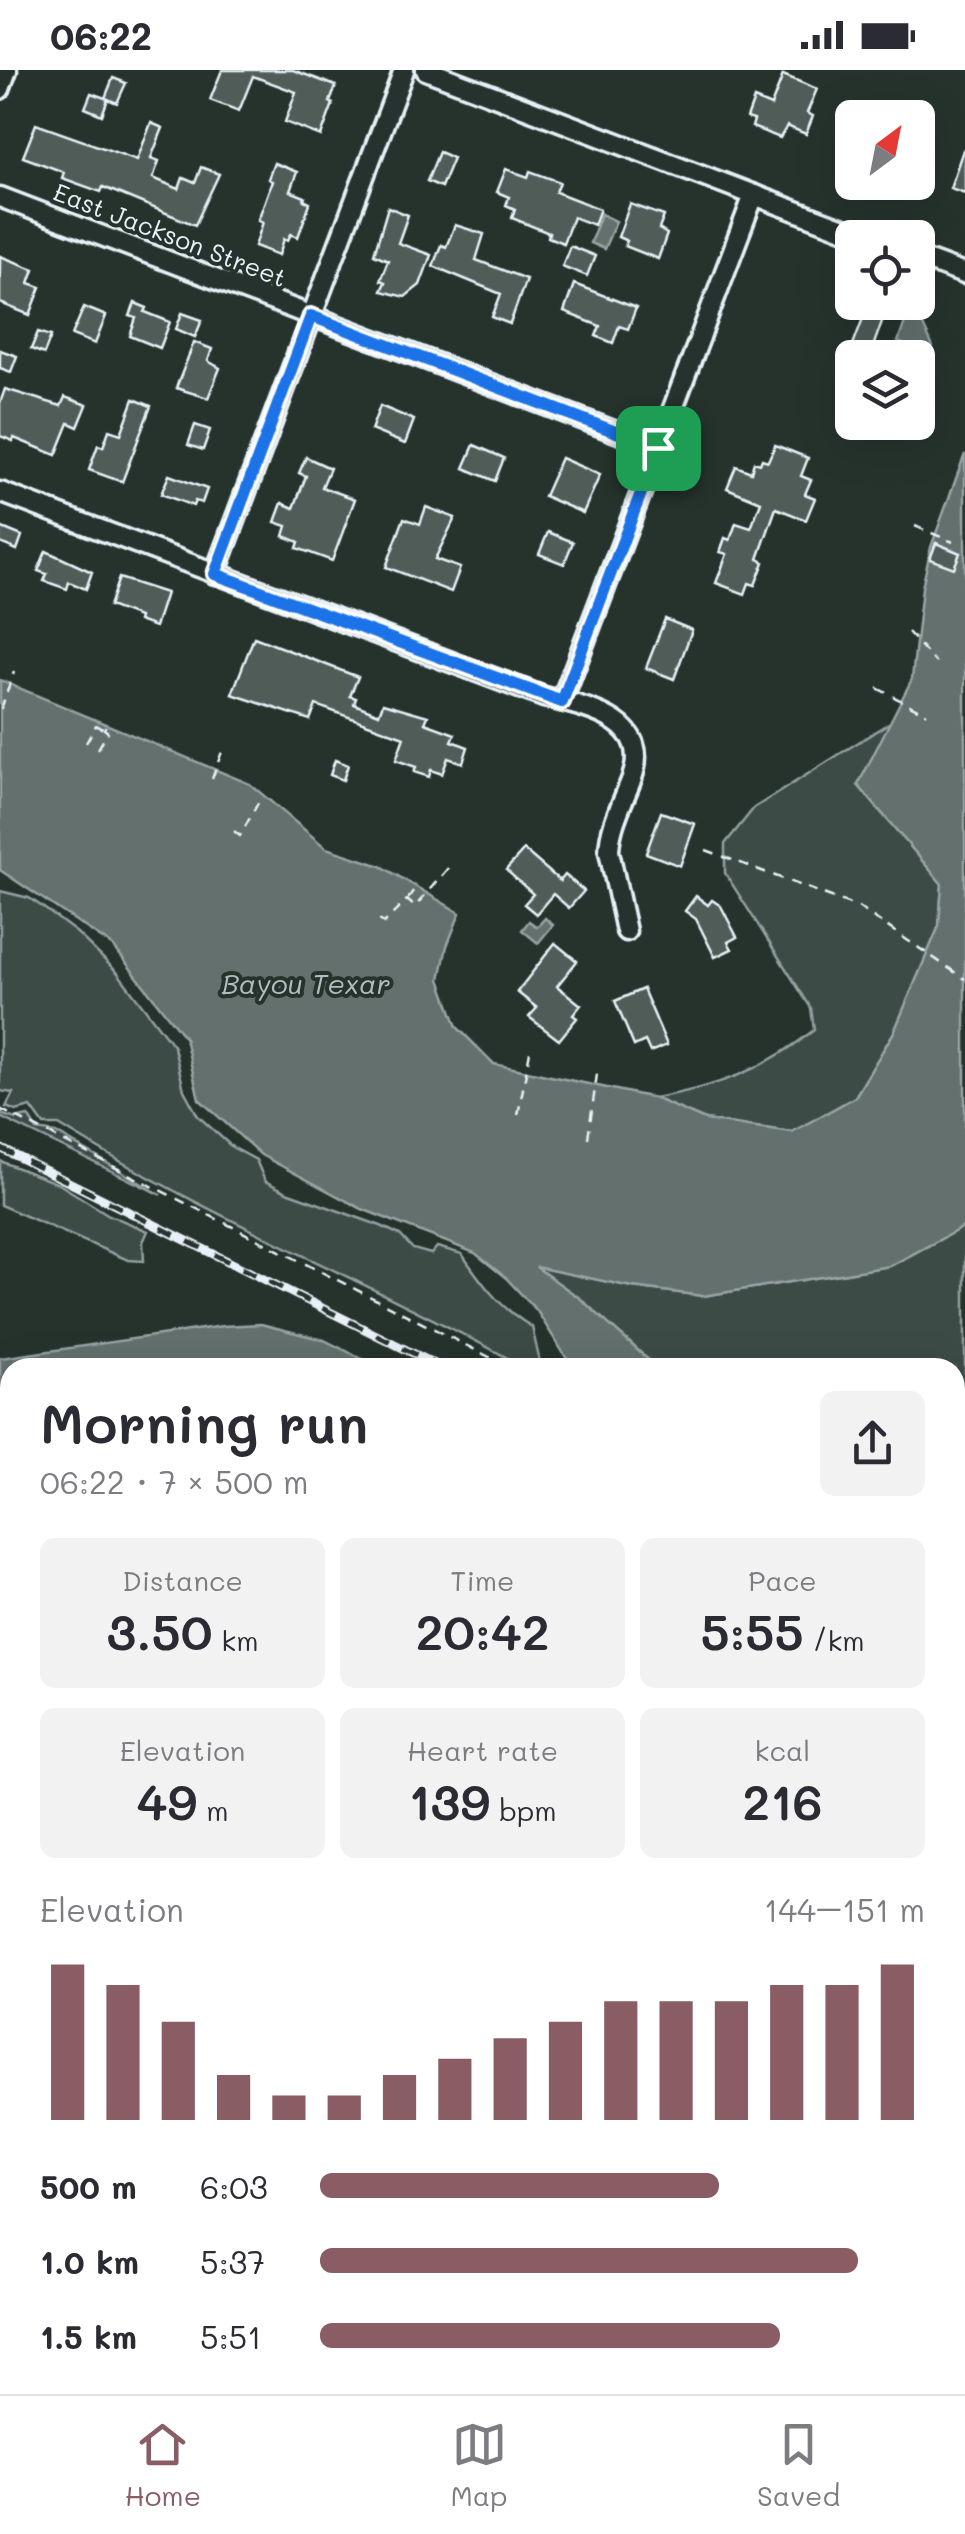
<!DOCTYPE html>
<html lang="en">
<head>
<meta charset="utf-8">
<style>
  body { margin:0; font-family:Mali,sans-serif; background:#f2f2f3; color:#2b2b33; height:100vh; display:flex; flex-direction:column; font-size:38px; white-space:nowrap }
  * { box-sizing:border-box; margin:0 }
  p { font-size:32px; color:#7c7c81 }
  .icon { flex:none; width:55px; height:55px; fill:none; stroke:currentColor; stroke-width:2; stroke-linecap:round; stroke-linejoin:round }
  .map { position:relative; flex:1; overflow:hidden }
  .sheet { position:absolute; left:0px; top:1288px; width:965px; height:1038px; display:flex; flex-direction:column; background:#fff; border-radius:30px 30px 0 0; box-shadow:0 10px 40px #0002 }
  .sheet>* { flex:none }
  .needle { width:65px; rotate:32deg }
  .buttons { position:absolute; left:835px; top:30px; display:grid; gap:20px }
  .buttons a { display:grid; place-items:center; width:100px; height:100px; border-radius:15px; background:#fff; box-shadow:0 10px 40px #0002; font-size:50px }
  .pin { position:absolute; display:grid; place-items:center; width:85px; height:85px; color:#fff; margin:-42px; border-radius:20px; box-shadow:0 5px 15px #0006 }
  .round { display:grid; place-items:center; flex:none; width:105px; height:105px; border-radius:15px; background:#f2f2f3 }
  .head { display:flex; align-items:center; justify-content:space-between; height:170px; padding:0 40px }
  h1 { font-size:55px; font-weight:600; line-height:75px }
  .figures { display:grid; grid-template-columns:repeat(3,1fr); gap:15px; height:170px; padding:10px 40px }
  .figures div { display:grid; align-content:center; border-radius:15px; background:#f2f2f3; text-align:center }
  .figures b { font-size:50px; font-weight:600 }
  .figures small { font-size:28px; font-weight:400 }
  .figures p { font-size:28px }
  .chart { height:280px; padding:20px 40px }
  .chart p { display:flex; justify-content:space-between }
  .chart svg { width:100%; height:180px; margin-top:10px; stroke:#8a5d65; stroke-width:6 }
  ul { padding:0 40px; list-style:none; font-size:32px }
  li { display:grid; grid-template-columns:160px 120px 1fr; align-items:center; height:75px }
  li i { height:25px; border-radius:12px; background:#8a5d65 }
  .status { display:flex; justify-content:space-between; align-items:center; height:70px; padding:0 50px; background:#fff; direction:ltr }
  .status svg { height:28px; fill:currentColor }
  .menu { display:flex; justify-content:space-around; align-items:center; height:140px; border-top:2px solid #e1e1e2; background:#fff; font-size:28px; color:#7c7c81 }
  .menu a { display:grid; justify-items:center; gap:5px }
  .menu .on { color:#8a5d65 }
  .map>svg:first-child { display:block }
</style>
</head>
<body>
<div class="status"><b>06:22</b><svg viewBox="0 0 49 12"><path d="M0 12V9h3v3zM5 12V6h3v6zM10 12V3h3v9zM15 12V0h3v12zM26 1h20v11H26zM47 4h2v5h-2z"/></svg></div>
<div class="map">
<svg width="965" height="2324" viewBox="0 0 965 2324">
  <rect width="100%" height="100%" fill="#26332d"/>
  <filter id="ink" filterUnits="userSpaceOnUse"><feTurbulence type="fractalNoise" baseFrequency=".01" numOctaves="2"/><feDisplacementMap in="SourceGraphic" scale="20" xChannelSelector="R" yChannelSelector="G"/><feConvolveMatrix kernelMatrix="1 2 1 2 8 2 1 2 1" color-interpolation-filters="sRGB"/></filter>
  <g filter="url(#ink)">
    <g fill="#3e4b47" stroke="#939ea0" stroke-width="2.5">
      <path d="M 892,651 L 858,715 L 942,814 L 939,856 L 894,962 L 855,1027 L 792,1062 L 705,1050 L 654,1028 C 717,1017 764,1000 814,960 L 811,938 L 725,803 L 725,774 L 754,738 Z"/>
      <path d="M 0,821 L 29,828 L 41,836 L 77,863 L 118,903 L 174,977 L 184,1020 L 198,1046 L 232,1077 L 256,1090 L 265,1111 L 289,1123 L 381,1156 L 400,1165 L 413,1179 L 431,1184 L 437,1177 L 462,1184 C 483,1215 500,1238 532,1257 L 541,1297 L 524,1297 C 371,1212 208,1148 59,1055 L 44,1055 L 31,1037 L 16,1041 L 6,1037 L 13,1023 L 0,1021 Z"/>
      <polygon points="0,1037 3,1045 16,1049 28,1046 37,1060 56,1063 161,1125 0,1047"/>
      <polygon points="0,1091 59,1114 109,1145 148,1161 143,1172 144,1191 128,1190 0,1135"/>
      <polygon points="965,1156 965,1397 955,1429 955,1298 656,1297 628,1271 533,1196 632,1217 703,1226 890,1196"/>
    </g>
    <g fill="#636f6d" stroke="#98a3a5" stroke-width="2.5">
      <polygon points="601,144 616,151 604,179 590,173"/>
      <polygon points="917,242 933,277 925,283 898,272 907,246"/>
      <polygon points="965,384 965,1156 890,1196 703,1226 632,1217 536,1197 581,1229 656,1297 580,1297 569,1292 537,1241 506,1208 475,1183 362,1139 261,1085 199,1029 185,968 113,876 0,800 0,610 250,714 326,778 381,796 460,843 447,876 440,909 457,957 494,994 654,1028 705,1050 792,1062 855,1027 894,962 939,856 942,814 858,715 912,609 922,518 931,477"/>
      <polygon points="545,848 553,855 538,873 522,860 529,851 537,857"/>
      <polygon points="261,1254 324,1270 379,1297 10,1298 10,2315 955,2315 955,1586 965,1591 965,2324 0,2324 0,1288 223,1256"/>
      <polygon points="965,1397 965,1474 955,1475 955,1429"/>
    </g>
    <g fill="#505c59" stroke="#e8f1f8" stroke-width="2.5">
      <polygon points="222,0 293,0 336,16 330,32 333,34 321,66 285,52 296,22 253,6 239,41 210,30"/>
      <polygon points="783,5 817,19 807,43 813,46 806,64 787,56 780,68 752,57 754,50 747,48 754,29 771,36"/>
      <polygon points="113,8 126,13 117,33 105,28"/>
      <polygon points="91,23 108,29 102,45 85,38"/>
      <polygon points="151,53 163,58 151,88 159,91 153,108 179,119 183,108 195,113 201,97 219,104 195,155 103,117 101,122 62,108 64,102 23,87 36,54 137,90"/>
      <polygon points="963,80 965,81 965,123 950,118"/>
      <polygon points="439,82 453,88 441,117 427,111"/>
      <polygon points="274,93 297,102 290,121 305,127 304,130 310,133 298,167 291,164 288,170 284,169 279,185 255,176 263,152 258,150 272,111 268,109"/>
      <polygon points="506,99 528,107 530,101 560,112 556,122 600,139 594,155 573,147 563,173 548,167 549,163 512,148 515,139 506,135 509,127 497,122"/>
      <polygon points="630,134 664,146 659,159 667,164 658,189 625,176 627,171 618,167"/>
      <polygon points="388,137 408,145 398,173 431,185 420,215 405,227 381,221 385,212 380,210 388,190 374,184"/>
      <polygon points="455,155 484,164 476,190 526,209 510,254 492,247 501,224 433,196 441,175 446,177"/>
      <polygon points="570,176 595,186 587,206 562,196"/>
      <polygon points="0,186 34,199 29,213 41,217 30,245 0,233"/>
      <polygon points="574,214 636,238 628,259 619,256 613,273 596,266 600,256 564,242"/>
      <polygon points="889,232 869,288 848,288 865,243 839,232"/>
      <polygon points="135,233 147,238 145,242 170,252 160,278 130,266 136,248 130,246"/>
      <polygon points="84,237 106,246 95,274 72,265"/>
      <polygon points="182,243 202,250 195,267 176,259"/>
      <polygon points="38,262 51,266 44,284 31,279"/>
      <polygon points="194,272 212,279 208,291 220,298 208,328 176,318"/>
      <polygon points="0,280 17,286 11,302 0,298"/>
      <polygon points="5,319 61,336 65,327 87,335 78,357 69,353 56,385 14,368 13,371 0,366 0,333"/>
      <polygon points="134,329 151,336 122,412 89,400 98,375 103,377 109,360 121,364"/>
      <polygon points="380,336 414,350 405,374 371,360"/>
      <polygon points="195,355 210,360 203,380 188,375"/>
      <polygon points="474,375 504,388 495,411 464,398"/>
      <polygon points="775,375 808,388 801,406 811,410 805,424 815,428 806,450 776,438 758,489 764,492 755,515 749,513 745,524 716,513 727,484 720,482 725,468 730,470 736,453 751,458 761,432 727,418 736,396 751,402 754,392 760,394 762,389 768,391"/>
      <polygon points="306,387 330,398 322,417 355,429 332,491 297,478 299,472 284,466 287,456 275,452 282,433 294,438 306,406 299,403"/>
      <polygon points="561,388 600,405 583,443 544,426"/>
      <polygon points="169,405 207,419 202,433 195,431 193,436 161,424"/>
      <polygon points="426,437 455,448 435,489 460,498 451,522 386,497 404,448 420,454"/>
      <polygon points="0,457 22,466 17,480 0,473"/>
      <polygon points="548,462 573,472 564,494 539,484"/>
      <polygon points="936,473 960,483 954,498 930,489"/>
      <polygon points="46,481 92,502 86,519 69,512 67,519 44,511 47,504 38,501"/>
      <polygon points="119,508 166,523 155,557 138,551 139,547 109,536"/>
      <polygon points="665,549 692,560 674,609 646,598"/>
      <polygon points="254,567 358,607 350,626 356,628 354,634 379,644 383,633 428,646 425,653 455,664 452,671 468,677 463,693 448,688 442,704 431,700 429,707 414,702 416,697 396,690 404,667 316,635 310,650 232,624"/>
      <polygon points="335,690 348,695 343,710 330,705"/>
      <polygon points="661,742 695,754 680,796 646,783"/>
      <polygon points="524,780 560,811 565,805 584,821 569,838 553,824 536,844 524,834 533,824 506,800"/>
      <polygon points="696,826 708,835 712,830 721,836 737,867 728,872 732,879 715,887 696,849 685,841"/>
      <polygon points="555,873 577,891 557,916 581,935 573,945 577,948 559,970 529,947 537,938 517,922"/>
      <polygon points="643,919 667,975 650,982 645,971 634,976 615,931"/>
    </g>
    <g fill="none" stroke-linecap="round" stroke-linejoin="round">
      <defs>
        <g id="minor">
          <polyline points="426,0 867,168"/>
          <polyline points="0,19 7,0"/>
          <polyline points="0,127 658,378"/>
          <polyline points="918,187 964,204"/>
          <path d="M 0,422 L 544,627 C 585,637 653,649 632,708 C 623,732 610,755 609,781 L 626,861"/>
          <polyline points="215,504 404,0"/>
          <polyline points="562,631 754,125"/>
        </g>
      </defs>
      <use href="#minor" stroke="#e8f1f8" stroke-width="25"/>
      <g stroke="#e8f1f8" stroke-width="2.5" stroke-dasharray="10 8" stroke-linecap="butt">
        <polyline points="915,456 953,472"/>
        <polyline points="908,562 936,593"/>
        <polyline points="877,618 927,644"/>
        <polyline points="1,639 14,602"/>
        <polyline points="86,673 96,655 103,659"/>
        <polyline points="98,679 108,662 104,659 109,650"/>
        <polyline points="212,709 224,676"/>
        <polyline points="234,761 240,766 258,733"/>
        <polyline points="706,780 858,837 965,909"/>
        <polyline points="408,829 413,821"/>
        <polyline points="379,850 384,853 407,830 415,837 448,798"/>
        <polyline points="0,1039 511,1298"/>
        <polyline points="518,1045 531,976"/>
        <polyline points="588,1068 598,997"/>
        <polyline points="955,1518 965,1522"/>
      </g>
      <use href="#minor" stroke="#26332d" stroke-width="18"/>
      <defs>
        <g id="rail">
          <polyline points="0,1078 443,1298"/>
          <polyline points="955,1548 965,1553"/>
        </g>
      </defs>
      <use href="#rail" stroke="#e8f1f8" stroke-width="9"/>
      <use href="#rail" stroke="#26332d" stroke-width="5" stroke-dasharray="15" stroke-linecap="butt"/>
    </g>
  </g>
  <g fill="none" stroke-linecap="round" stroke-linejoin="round" filter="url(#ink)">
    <defs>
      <polygon id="route" points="311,246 658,378 562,632 215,504"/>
    </defs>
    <use href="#route" stroke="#fff" stroke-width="20"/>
    <use href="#route" stroke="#1a73e8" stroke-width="12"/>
  </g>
  <g text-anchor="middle" stroke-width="8" stroke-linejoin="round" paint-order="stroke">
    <g font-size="25" fill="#e8f1f8" stroke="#26332d">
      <text transform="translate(170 165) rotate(21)" y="9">East Jackson Street</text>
    </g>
    <g font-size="28" font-style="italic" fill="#b3bdc0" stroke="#26332d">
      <text x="306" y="924">Bayou Texar</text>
    </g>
  </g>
</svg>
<div class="buttons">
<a><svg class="needle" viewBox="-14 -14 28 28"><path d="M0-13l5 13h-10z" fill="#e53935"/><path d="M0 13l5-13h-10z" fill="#7c7c81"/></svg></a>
<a><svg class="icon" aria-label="locate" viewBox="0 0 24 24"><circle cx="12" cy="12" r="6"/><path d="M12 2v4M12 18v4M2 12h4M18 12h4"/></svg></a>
<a><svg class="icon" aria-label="layers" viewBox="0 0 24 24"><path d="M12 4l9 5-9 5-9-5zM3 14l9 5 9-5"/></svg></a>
</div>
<div class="pin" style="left:658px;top:378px;background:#1e9e55"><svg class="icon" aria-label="arrive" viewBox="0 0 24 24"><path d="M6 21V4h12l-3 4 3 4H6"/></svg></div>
<section class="sheet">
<div class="head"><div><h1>Morning run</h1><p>06:22 · 7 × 500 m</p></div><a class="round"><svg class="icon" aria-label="share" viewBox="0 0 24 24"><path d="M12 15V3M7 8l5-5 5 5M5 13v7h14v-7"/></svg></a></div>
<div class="figures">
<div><p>Distance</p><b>3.50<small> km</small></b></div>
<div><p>Time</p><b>20:42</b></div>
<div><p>Pace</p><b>5:55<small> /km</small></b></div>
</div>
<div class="figures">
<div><p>Elevation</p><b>49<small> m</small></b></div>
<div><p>Heart rate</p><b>139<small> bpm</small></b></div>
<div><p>kcal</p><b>216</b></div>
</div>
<div class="chart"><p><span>Elevation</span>144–151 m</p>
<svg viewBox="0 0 160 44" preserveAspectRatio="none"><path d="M5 44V6M15 44V11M25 44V20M35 44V33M45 44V38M55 44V38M65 44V33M75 44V29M85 44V24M95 44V20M105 44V15M115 44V15M125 44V15M135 44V11M145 44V11M155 44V6"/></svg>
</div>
<ul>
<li><b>500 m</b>6:03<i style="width:66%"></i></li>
<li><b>1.0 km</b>5:37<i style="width:89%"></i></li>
<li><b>1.5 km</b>5:51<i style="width:76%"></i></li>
</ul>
</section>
</div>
<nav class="menu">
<a class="on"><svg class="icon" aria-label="home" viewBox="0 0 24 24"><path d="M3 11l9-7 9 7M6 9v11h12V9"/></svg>Home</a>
<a><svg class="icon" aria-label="map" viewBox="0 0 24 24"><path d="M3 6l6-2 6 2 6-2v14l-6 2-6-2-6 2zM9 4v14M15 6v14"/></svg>Map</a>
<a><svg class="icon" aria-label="saved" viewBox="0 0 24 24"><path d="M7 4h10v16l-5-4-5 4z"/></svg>Saved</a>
</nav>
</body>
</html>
